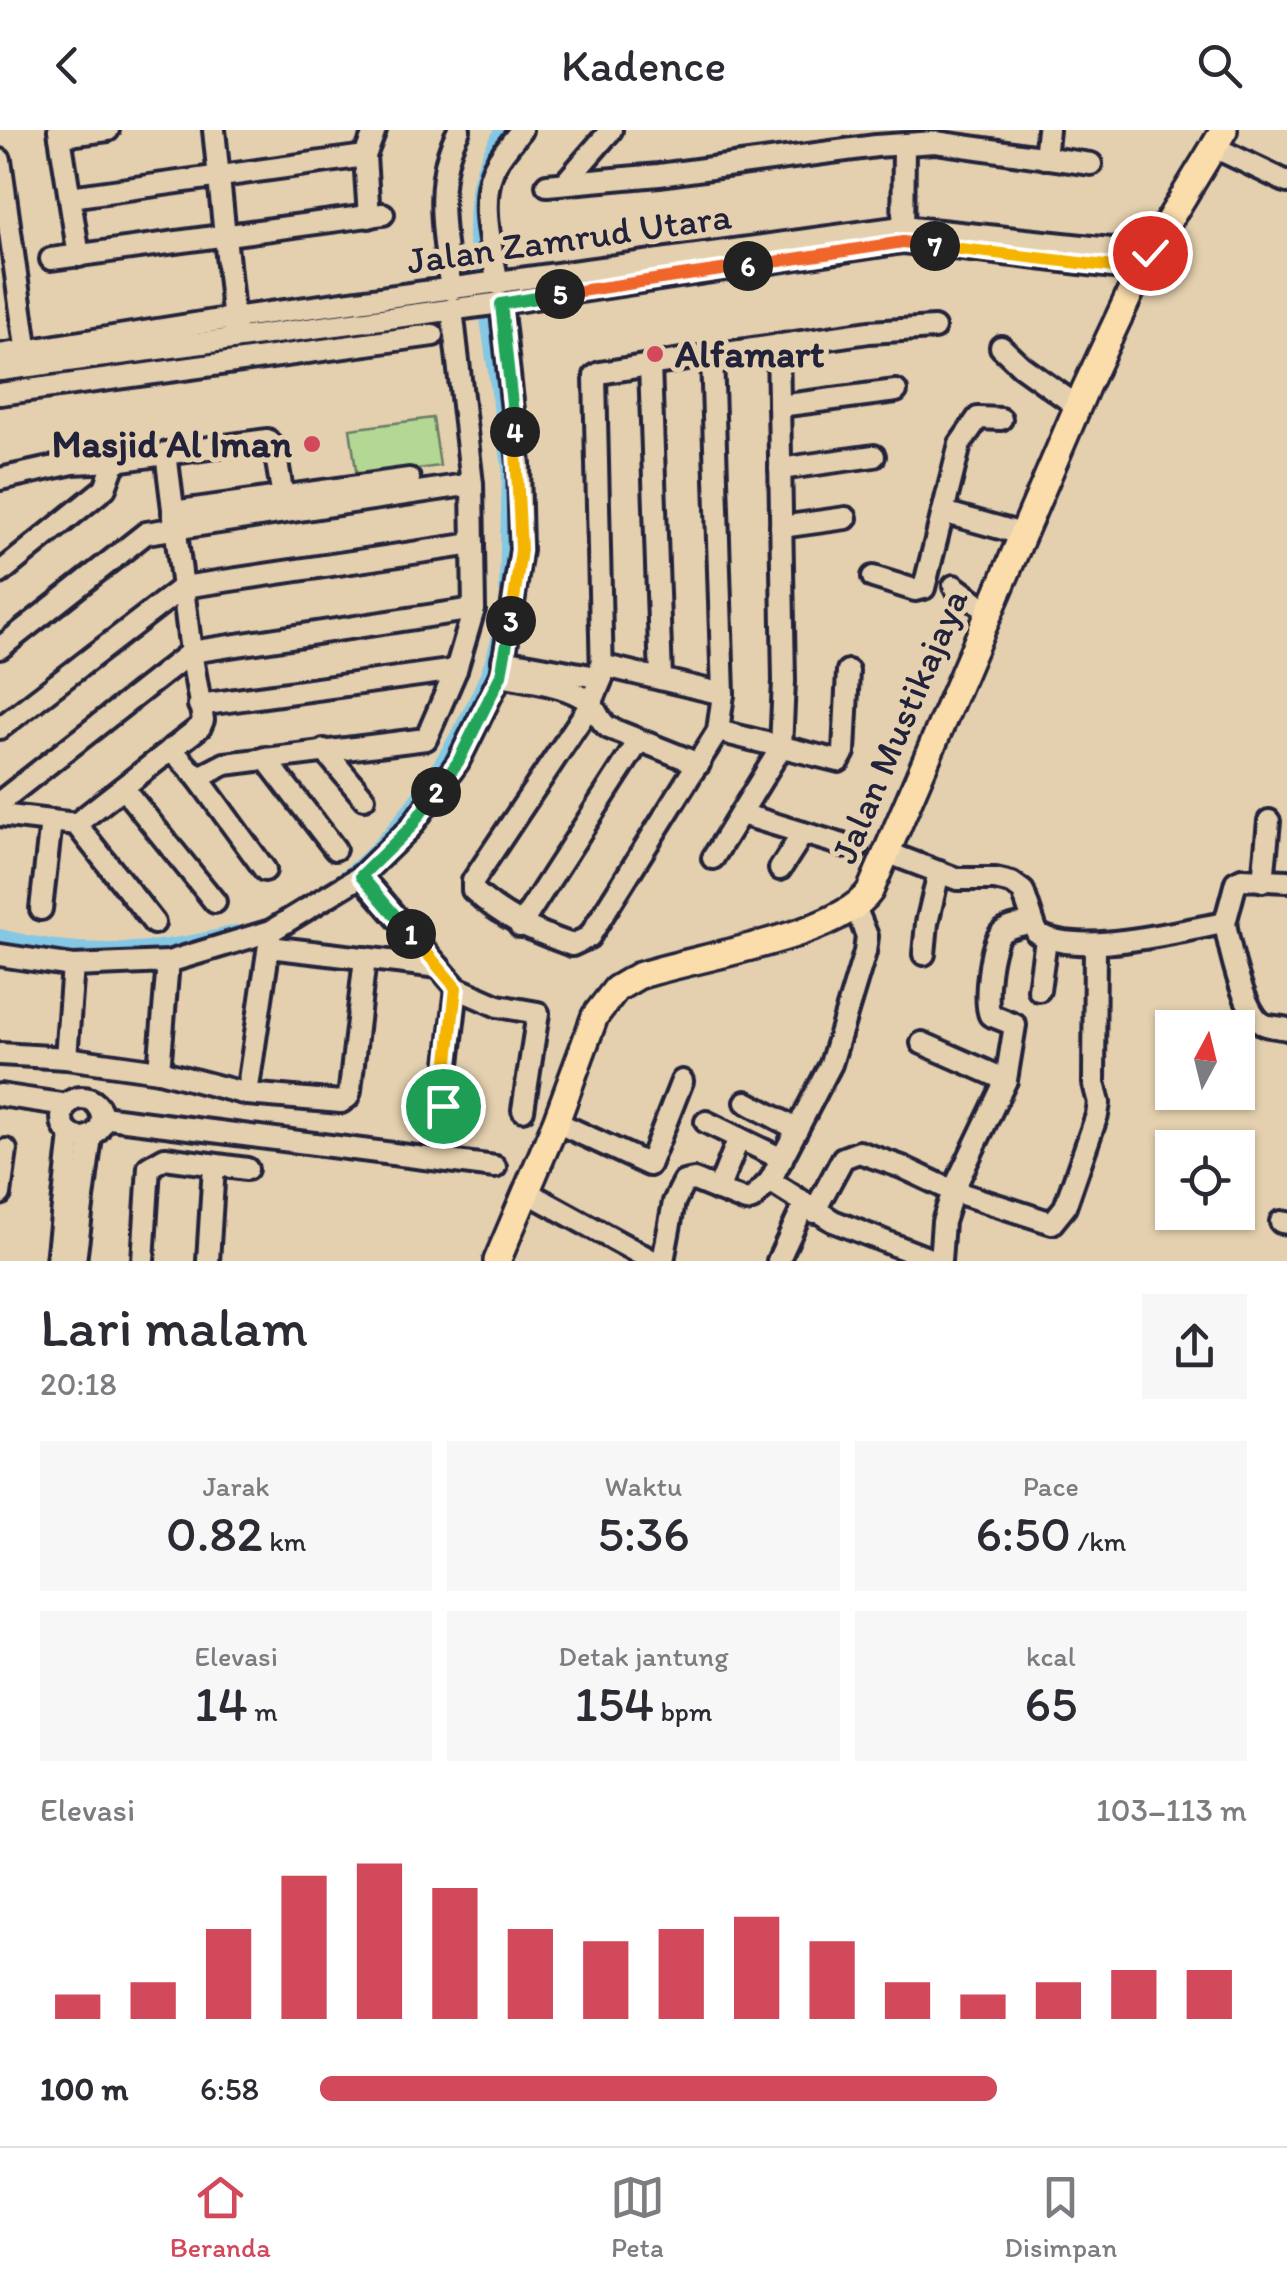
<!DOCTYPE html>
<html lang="id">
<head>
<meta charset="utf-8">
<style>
  body { margin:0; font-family:Itim,sans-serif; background:#f7f7f7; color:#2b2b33; height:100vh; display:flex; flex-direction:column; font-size:38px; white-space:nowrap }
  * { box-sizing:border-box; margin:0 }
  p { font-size:32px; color:#7c7c81 }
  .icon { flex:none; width:55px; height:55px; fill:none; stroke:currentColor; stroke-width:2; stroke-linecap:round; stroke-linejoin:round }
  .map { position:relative; height:1131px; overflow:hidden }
  .side { display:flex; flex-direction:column; background:#fff; flex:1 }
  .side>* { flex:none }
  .needle { width:65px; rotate:7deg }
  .tools { position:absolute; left:1155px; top:880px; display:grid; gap:20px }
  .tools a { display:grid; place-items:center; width:100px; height:100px; border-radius:0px; background:#fff; box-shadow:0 2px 8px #0004; font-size:50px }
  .pin { position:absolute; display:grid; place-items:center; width:85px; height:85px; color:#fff; margin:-42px; border:5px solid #fff; border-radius:50%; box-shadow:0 2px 10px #0007 }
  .km { position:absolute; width:50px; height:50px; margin:-25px; border-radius:50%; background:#222; color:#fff; font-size:28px; line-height:50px; text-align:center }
  .round { display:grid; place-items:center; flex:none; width:105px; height:105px; border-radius:0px; background:#f7f7f7 }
  .summary { display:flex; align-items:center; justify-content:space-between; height:170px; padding:0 40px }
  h1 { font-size:55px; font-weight:600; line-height:75px }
  .stats { display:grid; grid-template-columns:repeat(3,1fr); gap:15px; height:170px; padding:10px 40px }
  .stats div { display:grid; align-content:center; border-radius:0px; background:#f7f7f7; text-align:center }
  .stats b { font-size:50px; font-weight:600 }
  .stats small { font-size:28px; font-weight:400 }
  .stats p { font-size:28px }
  .chart { height:280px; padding:20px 40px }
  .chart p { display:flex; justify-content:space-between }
  .chart svg { width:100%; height:180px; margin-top:10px; stroke:#d1495b; stroke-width:6 }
  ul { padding:0 40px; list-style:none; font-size:32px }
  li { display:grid; grid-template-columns:160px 120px 1fr; align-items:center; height:75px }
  li i { height:25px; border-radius:12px; background:#d1495b }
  header { display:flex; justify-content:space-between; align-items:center; height:130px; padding:0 40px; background:#fff; font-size:45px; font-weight:600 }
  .tab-bar { display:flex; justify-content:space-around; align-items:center; height:140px; border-top:2px solid #e1e1e2; background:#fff; font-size:28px; color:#7c7c81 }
  .tab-bar a { display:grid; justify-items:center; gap:5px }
  .tab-bar .active { color:#d1495b }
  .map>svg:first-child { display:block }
</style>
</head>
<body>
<header><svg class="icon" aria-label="back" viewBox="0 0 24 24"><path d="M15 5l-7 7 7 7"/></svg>Kadence<svg class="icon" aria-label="search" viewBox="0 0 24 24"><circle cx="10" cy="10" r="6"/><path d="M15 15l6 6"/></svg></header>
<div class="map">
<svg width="1287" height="1131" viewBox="0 0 1287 1131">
  <rect width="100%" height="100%" fill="#e4d0ae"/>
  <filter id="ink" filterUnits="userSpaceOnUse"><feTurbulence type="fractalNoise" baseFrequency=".01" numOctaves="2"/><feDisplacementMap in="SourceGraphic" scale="20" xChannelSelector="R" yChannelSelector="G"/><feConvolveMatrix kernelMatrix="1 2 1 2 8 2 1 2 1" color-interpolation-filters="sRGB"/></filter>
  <g filter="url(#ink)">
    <polygon fill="#b3d893" stroke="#6a7d67" stroke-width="2.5" points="433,288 440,336 357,347 350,299"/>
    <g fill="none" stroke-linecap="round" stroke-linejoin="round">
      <g stroke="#84c8e5" stroke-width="14">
        <path d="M 502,0 C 479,38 475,63 475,107 L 509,337 L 506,458"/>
        <path d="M 343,748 C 401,709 490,569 500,499"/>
        <path d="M 0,806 C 78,827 158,823 236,802"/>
      </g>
      <defs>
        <g id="minor">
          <polyline points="59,0 79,126"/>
          <polyline points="214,0 235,202"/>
          <polyline points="60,6 108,0"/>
          <polyline points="1214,17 1287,52"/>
          <polyline points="1045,28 1048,0"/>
          <polyline points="0,30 28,231"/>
          <polyline points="565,53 611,0"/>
          <polyline points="547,55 659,45 876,16 935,12 1091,34"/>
          <polyline points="70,67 365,26"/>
          <polyline points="369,87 365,26 375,0"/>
          <polyline points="903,110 904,15"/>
          <polyline points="51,129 383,84"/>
          <path d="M 498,154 C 492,120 479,73 493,40 C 499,25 512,13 521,0"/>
          <path d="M 451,160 C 444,107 432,49 459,0"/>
          <polyline points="1001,217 1021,236 1077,276"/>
          <polyline points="0,225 233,188 902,97 1149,123"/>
          <path d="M 712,225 L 723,564 L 718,601 L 589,807 L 572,815 C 533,801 503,788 473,760 L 473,751 L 591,574 L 602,548 L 595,246 L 600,243 Z"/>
          <polyline points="712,225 869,202 934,198"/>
          <polyline points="650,235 661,549"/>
          <polyline points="0,240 501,173 903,112 1140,140"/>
          <polyline points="0,264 433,205"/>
          <polyline points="779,276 896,261"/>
          <polyline points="1001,289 978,288 960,314 943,382 1022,404"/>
          <polyline points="780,339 874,326"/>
          <polyline points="0,349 73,333 115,331 267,310 275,320 283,367"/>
          <polyline points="173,382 409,349"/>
          <polyline points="781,397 846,388"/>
          <polyline points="0,443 105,358 115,331"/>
          <polyline points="873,447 915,460 924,458 943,382"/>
          <polyline points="954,456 989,482"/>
          <polyline points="0,518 146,403 472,354 452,179"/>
          <polyline points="503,530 602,548"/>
          <polyline points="601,535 723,564"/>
          <path d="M 501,545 C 527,551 568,554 589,572 C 598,580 598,591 609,598 L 699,634"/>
          <polyline points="199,575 456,540"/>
          <polyline points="0,598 183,457 473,414"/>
          <polyline points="718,601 839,631 844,622 848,541"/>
          <polyline points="171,619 198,648 265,740"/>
          <polyline points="324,620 364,668"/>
          <polyline points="265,628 335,719"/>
          <polyline points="198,648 225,634 426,609 456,540 474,479 472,354"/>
          <polyline points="123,658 215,772"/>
          <polyline points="0,672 191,522 474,479"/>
          <polyline points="741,684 856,719"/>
          <polyline points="0,685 76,694 154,793"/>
          <polyline points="76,694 200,597 203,590 191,522 166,323"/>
          <path d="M 886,722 L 957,749 L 995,749 L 1012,753 L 1023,761 L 1037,803 C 1078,828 1177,801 1225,793 L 1236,752 L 1242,749 L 1287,751"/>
          <polyline points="713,728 781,618 784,551 778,215"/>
          <polyline points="780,739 803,703"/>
          <polyline points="361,746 457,858 498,876 538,883 523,980"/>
          <polyline points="1263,751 1269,691"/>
          <polyline points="855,777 867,806 865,822 831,934 770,1051 833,1091 935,1131"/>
          <polyline points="41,779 51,691"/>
          <path d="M 1225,793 C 1229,815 1243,882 1263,894 C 1268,897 1280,897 1287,899"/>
          <polyline points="520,796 639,611"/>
          <polyline points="269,817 439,837"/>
          <polyline points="924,824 927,793 939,742"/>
          <polyline points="0,825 73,836 168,832 271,801 361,746 410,698 458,632 501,545 510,493 521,420 519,334 501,173"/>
          <polyline points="1039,860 1046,809"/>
          <polyline points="922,913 1006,950"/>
          <polyline points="0,924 66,928 159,941 247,964 341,972 348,967 350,960 365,828"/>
          <polyline points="66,928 73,836"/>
          <polyline points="159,941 168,832"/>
          <polyline points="247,964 270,808"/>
          <polyline points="0,965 67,975"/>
          <circle cx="82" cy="988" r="20"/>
          <polyline points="746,972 797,999"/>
          <polyline points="443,976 457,858"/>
          <polyline points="102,987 495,1037"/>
          <polyline points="556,992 649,1035 682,951"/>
          <polyline points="706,992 782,1029"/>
          <polyline points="718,1060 739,1008"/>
          <polyline points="527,1062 653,1131"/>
          <polyline points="0,1064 6,1020"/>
          <polyline points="814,1082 843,1028 859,1022 902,1037 953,1061 1052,1093 1065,1077 1097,985 1099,973 1094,953 1095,814"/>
          <polyline points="1281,1092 1287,1093"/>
          <polyline points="57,1131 71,1005"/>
          <polyline points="75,1131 91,1006"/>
          <polyline points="143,1131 149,1037 165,1028 247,1039"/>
          <polyline points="208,1131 214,1036"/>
          <polyline points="663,1131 674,1072 684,1052 694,1050 746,1071 752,1069 770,1051"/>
          <polyline points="778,1131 804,1075"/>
          <path d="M 940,1131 L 943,1092 L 953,1061 L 1006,950 L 1015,895 L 990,885 C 984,872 990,814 1001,803 C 1008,796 1023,795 1033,792"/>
        </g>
        <path id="major" d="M 497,1131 L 556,992 L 595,886 L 616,859 L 638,846 C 695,827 838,807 870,761 L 1086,257 L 1149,123 L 1224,0"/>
      </defs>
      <use href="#minor" stroke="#22223b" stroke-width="28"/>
      <use href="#major" stroke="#22223b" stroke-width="32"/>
      <use href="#minor" stroke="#e4d0ae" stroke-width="20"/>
      <use href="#major" stroke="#fbddab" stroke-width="25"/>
    </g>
  </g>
  <g fill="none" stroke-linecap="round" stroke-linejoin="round" filter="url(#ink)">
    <defs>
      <polyline id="split-1" points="411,804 456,858 443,976"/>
      <polyline id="split-2" points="411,804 361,746 410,698 436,662"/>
      <polyline id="split-3" points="436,662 458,632 501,545 511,491"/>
      <polyline id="split-4" points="511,491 521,420 515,302"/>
      <polyline id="split-5" points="515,302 501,174 560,164"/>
      <polyline id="split-6" points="560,164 748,136"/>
      <polyline id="split-7" points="748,136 903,112 935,116"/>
      <polyline id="split-8" points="935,116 1140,140 1150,123"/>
    </defs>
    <use href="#split-1" stroke="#fff" stroke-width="20"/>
    <use href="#split-2" stroke="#fff" stroke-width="20"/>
    <use href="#split-3" stroke="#fff" stroke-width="20"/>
    <use href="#split-4" stroke="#fff" stroke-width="20"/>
    <use href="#split-5" stroke="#fff" stroke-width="20"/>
    <use href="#split-6" stroke="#fff" stroke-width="20"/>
    <use href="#split-7" stroke="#fff" stroke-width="20"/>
    <use href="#split-8" stroke="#fff" stroke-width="20"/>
    <use href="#split-1" stroke="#f5b400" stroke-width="12"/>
    <use href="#split-2" stroke="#22a559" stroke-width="12"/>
    <use href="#split-3" stroke="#22a559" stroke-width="12"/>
    <use href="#split-4" stroke="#f5b400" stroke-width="12"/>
    <use href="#split-5" stroke="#22a559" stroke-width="12"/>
    <use href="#split-6" stroke="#f0652b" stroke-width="12"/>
    <use href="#split-7" stroke="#f0652b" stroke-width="12"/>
    <use href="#split-8" stroke="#f5b400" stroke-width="12"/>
  </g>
  <g fill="#d1495b" stroke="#e4d0ae" stroke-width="4">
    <circle cx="655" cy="224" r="10"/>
    <circle cx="312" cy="314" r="10"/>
  </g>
  <g text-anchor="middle" stroke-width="10" stroke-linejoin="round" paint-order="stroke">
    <g font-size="38" fill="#22223b" stroke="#e4d0ae">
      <text transform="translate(569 108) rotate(-8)" y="13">Jalan Zamrud Utara</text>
      <text transform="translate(899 596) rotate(-67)" y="13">Jalan Mustikajaya</text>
    </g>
    <g font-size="38" font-weight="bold" fill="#22223b" stroke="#e4d0ae" text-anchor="start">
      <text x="675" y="237">Alfamart</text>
      <text x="292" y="327" text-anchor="end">Masjid Al Iman</text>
    </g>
  </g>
</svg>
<div class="tools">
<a><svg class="needle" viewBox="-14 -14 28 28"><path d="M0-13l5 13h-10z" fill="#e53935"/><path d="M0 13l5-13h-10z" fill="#7c7c81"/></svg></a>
<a><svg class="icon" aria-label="locate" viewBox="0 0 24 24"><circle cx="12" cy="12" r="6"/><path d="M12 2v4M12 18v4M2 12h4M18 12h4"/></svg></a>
</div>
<div class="pin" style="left:443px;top:976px;background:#1e9e55"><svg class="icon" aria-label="arrive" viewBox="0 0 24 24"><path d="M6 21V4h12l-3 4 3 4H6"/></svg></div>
<div class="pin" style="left:1150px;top:123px;background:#d93025"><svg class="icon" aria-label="check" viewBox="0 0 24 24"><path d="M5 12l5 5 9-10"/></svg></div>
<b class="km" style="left:411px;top:804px">1</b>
<b class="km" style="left:436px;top:662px">2</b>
<b class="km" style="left:511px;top:491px">3</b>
<b class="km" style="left:515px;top:302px">4</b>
<b class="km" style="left:560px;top:164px">5</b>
<b class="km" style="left:748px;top:136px">6</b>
<b class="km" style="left:935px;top:116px">7</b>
</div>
<section class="side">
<div class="summary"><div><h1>Lari malam</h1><p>20:18</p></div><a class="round"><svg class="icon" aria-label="share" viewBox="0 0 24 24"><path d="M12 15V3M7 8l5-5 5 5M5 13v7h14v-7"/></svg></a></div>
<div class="stats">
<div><p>Jarak</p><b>0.82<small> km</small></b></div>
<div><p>Waktu</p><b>5:36</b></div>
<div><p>Pace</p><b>6:50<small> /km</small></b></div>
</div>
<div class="stats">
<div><p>Elevasi</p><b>14<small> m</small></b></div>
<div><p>Detak jantung</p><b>154<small> bpm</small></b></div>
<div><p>kcal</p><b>65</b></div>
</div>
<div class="chart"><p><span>Elevasi</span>103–113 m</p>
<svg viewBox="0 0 160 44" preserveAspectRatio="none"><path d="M5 44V38M15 44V35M25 44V22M35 44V9M45 44V6M55 44V12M65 44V22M75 44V25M85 44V22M95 44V19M105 44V25M115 44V35M125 44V38M135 44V35M145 44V32M155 44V32"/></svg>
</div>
<ul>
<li><b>100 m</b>6:58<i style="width:73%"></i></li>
</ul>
</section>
<nav class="tab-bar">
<a class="active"><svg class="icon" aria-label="home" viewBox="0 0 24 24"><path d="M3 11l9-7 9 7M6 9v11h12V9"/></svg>Beranda</a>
<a><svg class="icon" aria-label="map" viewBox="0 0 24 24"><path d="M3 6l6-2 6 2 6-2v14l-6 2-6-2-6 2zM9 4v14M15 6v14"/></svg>Peta</a>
<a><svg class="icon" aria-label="saved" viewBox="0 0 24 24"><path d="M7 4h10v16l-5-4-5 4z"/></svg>Disimpan</a>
</nav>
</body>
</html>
